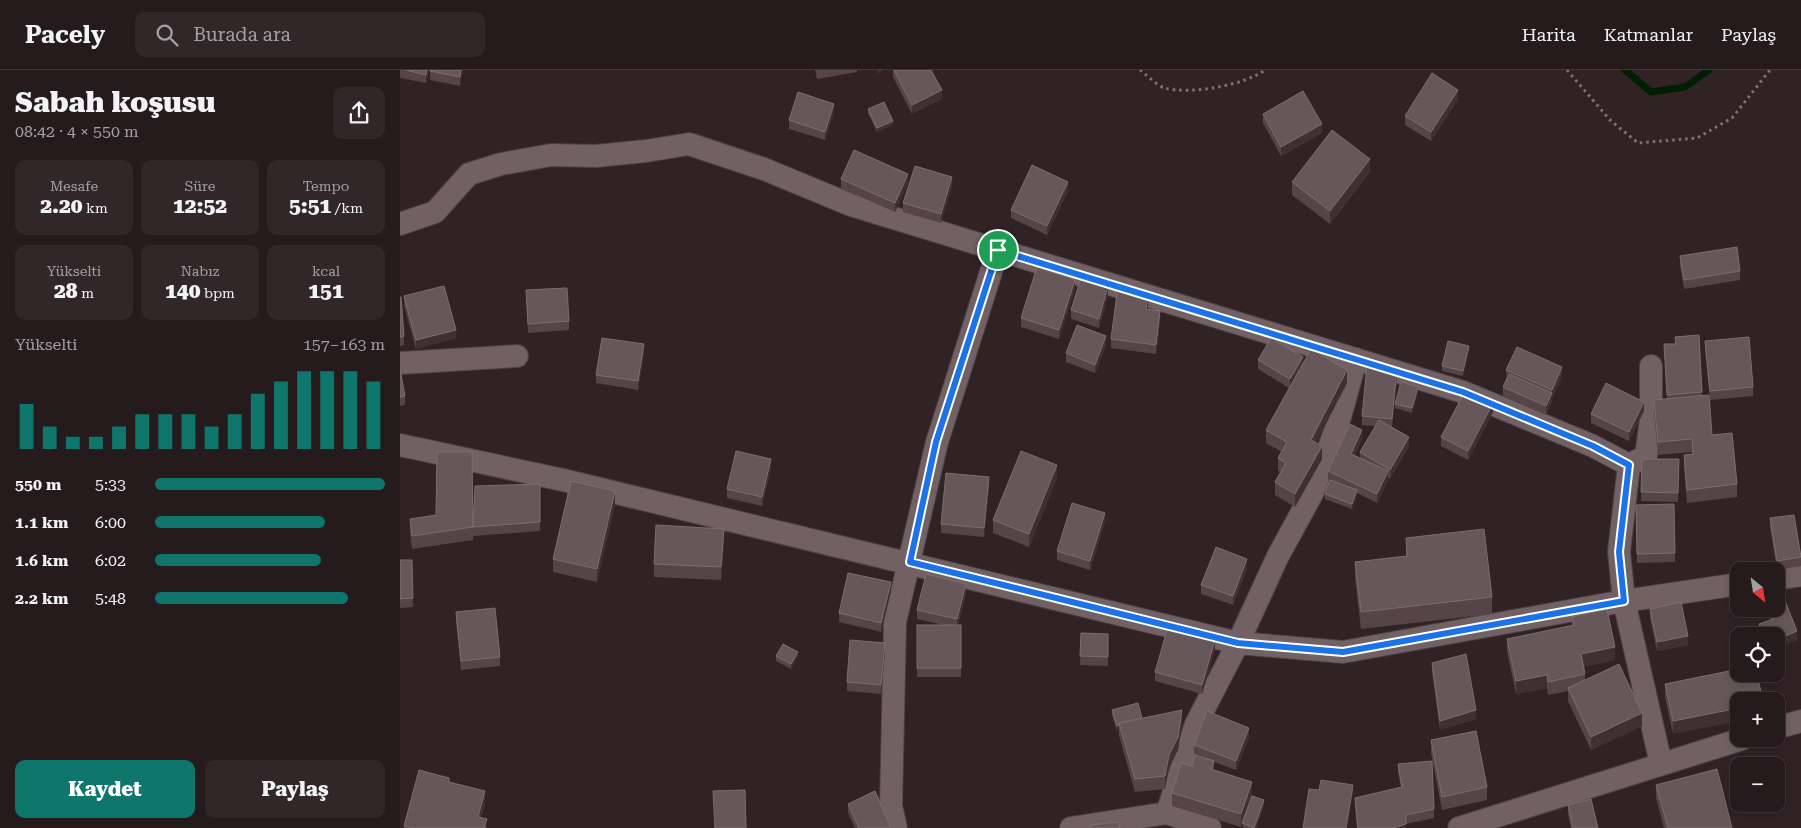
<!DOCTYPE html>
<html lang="tr">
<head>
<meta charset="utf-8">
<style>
  body { margin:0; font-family:"Roboto Serif",serif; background:#312729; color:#f1f3f6; height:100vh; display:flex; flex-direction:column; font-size:19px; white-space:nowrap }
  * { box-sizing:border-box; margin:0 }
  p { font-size:16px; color:#a3a1a3 }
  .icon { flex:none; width:28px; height:28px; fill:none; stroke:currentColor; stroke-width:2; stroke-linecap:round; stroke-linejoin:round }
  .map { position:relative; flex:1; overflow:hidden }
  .drawer { display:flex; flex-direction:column; background:#251a1c; width:400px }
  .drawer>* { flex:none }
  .needle { width:32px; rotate:150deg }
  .fabs { position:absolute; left:1330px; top:492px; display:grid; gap:10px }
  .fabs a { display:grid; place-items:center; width:55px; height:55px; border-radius:10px; background:#251a1c; box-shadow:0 2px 8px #0003,0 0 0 1px #42383b; font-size:25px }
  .pin { position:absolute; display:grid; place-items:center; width:42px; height:42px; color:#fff; margin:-21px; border:2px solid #fff; border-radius:50%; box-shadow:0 1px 5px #0007 }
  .round { display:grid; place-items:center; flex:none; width:52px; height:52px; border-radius:10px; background:#312729 }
  .head { display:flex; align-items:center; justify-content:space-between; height:85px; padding:0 15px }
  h1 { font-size:28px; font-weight:800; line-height:38px }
  .figures { display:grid; grid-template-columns:repeat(3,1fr); gap:8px; height:85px; padding:5px 15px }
  .figures div { display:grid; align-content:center; border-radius:10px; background:#312729; text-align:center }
  .figures b { font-size:21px; font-weight:800 }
  .figures small { font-size:14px; font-weight:400 }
  .figures p { font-size:14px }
  .chart { height:140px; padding:10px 15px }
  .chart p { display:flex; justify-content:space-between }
  .chart svg { width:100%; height:90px; margin-top:5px; stroke:#0f766e; stroke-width:6 }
  .action { display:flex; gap:10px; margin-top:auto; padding:10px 15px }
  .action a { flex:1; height:58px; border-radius:10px; background:#0f766e; color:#fff; font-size:20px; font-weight:800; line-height:58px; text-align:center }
  .action a+a { background:#312729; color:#f1f3f6 }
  ul { padding:0 15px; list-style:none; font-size:16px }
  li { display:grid; grid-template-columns:80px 60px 1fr; align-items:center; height:38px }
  li i { height:12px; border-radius:6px; background:#0f766e }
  header { display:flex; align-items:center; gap:30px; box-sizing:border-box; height:70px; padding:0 25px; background:#251a1c; border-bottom:1px solid #42383b }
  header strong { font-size:24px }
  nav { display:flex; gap:28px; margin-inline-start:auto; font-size:18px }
  .search { width:350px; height:45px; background:#312729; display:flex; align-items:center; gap:12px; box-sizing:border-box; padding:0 18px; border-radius:10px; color:#a3a1a3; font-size:19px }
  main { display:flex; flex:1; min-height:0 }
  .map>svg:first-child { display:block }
</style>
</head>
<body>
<header>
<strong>Pacely</strong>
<div class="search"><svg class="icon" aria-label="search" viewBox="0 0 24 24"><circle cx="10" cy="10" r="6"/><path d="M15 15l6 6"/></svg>Burada ara</div>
<nav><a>Harita</a><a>Katmanlar</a><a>Paylaş</a></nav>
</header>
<main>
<section class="drawer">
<div class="head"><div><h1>Sabah koşusu</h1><p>08:42 · 4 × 550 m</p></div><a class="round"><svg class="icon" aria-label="share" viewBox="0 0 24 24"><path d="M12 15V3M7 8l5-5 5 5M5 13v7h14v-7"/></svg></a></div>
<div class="figures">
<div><p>Mesafe</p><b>2.20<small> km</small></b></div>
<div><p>Süre</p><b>12:52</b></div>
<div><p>Tempo</p><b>5:51<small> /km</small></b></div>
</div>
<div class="figures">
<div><p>Yükselti</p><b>28<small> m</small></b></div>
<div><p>Nabız</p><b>140<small> bpm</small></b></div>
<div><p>kcal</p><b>151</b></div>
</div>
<div class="chart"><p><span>Yükselti</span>157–163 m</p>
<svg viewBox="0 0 160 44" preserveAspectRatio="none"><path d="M5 44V22M15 44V33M25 44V38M35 44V38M45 44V33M55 44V27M65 44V27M75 44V27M85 44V33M95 44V27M105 44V17M115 44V11M125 44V6M135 44V6M145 44V6M155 44V11"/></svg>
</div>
<ul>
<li><b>550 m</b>5:33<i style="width:100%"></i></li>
<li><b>1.1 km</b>6:00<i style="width:74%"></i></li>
<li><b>1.6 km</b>6:02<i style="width:72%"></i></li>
<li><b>2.2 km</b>5:48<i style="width:84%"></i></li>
</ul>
<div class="action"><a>Kaydet</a><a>Paylaş</a></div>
</section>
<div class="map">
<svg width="1401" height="758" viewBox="0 0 1401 758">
  <rect width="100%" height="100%" fill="#312226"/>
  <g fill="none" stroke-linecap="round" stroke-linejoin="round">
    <polyline stroke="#001e01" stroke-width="7" points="1225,0 1251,22 1285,17 1309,0"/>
    <defs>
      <g id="street">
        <polyline points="0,154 35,142 69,104 101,94 151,85 196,86 246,81 289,74 364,99 451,135 1063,322 1193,376 1229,395"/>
        <polyline points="0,293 117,286"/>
        <polyline points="1251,296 1251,349 1246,386 1229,395 1219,482 1224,531 1261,694"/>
        <polyline points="0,375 163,410 838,573 943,582 1224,531 1339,514"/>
        <polyline points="1376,509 1401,505"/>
        <polyline points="1376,658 1401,651"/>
        <polyline points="767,743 796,654 838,573 878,486 913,422 940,347 956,289"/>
        <polyline points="496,758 491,736 495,552 537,372 598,180"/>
        <polyline points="671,758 767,743 810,758"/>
        <polyline points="1059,758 1342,669"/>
      </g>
    </defs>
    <use href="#street" stroke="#4d4144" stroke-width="24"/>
    <g stroke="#807376" stroke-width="3" stroke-dasharray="2.5 4" stroke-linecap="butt">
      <path d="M 740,0 C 747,5 757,16 765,18 C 790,25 845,15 865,0"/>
      <polyline points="1167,0 1210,50 1238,73 1297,68 1332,48 1370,0"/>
    </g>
    <use href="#street" stroke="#726164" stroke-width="22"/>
  </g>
  <g fill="#554548">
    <polygon points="0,0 29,0 26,13 0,8"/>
    <polygon points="30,0 63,0 60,16 30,10"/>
    <polygon points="415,0 457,0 457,2 417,9"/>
    <polygon points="493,0 531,0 542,29 512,44 493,7"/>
    <polygon points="1058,29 1031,71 1005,55 1005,46"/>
    <polygon points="468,39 493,55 477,62 468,43"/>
    <polygon points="434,42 425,70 389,59 389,50"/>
    <polygon points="863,44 922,63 881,86 863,53"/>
    <polygon points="970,102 930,154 892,125 892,112"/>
    <polygon points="441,109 508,113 495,142 441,118"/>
    <polygon points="552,116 541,153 503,142 503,133"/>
    <polygon points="668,121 647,165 611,148 611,140"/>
    <polygon points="1280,186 1340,201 1340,210 1284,219 1280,195"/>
    <polygon points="675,219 659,269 621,257 621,248"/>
    <polygon points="126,220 169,251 169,260 128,263"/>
    <polygon points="708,225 699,258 671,249 671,240"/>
    <polygon points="4,226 56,268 16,279 4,235"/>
    <polygon points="0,227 4,266 4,275 0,276"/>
    <polygon points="749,229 747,239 760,250 756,284 711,278 711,269"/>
    <polygon points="1299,265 1302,326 1312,365 1337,414 1337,427 1287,433 1284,398 1284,385 1292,384 1292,382 1258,385 1254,343 1254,330 1267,329 1264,274 1275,274 1275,267"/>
    <polygon points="1305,271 1353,317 1353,326 1310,330 1305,280"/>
    <polygon points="706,275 695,303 666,292 666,283"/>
    <polygon points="1069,280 1063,306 1042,301 1042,296"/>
    <polygon points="244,283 238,320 196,313 196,305"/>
    <polygon points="858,290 903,294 947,313 916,372 922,389 895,437 875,425 875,412 880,402 878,401 878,388 882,382 866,373 866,360 889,318 858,299"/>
    <polygon points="0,299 5,326 5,335 0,336"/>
    <polygon points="1106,300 1162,306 1152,329 1152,332 1146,345 1103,326 1103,317 1107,309"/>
    <polygon points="997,307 992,357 1009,376 990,409 988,407 988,410 977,433 957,423 952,439 925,429 925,424 929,411 928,410 928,401 962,369 955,385 960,388 960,382 975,356 962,355 962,346"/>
    <polygon points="1018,321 1012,343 995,338 995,334"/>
    <polygon points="1244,341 1229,371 1191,353 1191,344"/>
    <polygon points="1093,342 1068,390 1041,376 1041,367"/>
    <polygon points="1242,389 1279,389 1278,432 1241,431"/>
    <polygon points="371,398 362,436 327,428 327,419"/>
    <polygon points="657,408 629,477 593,463 593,450"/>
    <polygon points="140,414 140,461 73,466 73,470 12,479 10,461 10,449 73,453"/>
    <polygon points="589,416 584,467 541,463 541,454"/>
    <polygon points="215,434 197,512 153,502 153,489"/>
    <polygon points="1274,434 1275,492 1237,493 1236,435"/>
    <polygon points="1370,448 1401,487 1401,496 1377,500 1370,457"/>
    <polygon points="705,452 690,500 657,490 657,481"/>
    <polygon points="1006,468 1092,527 1092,544 961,559 955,509 955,492 1006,486"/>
    <polygon points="324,472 321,510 254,507 254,494"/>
    <polygon points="0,490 12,490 13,537 0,538"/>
    <polygon points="847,498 833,535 801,524 801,515"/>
    <polygon points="491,521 481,562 439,552 439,543"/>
    <polygon points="566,523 558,555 561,555 561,607 517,607 517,555 544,555 517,549 517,540"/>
    <polygon points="1250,539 1288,575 1257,581 1250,548"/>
    <polygon points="1367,539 1376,539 1397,570 1376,566 1360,566 1359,563 1359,554 1370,550 1367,542"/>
    <polygon points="56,542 100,587 100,596 61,600 56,551"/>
    <polygon points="1172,547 1215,590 1183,597 1185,604 1185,611 1242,656 1191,680 1168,631 1168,621 1148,625 1147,618 1116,624 1107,582 1107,569 1172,556"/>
    <polygon points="681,563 708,564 708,596 680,595"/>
    <polygon points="815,579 802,624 755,611 755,602"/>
    <polygon points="485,582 481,624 447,621 447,612"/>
    <polygon points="376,586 398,586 391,599 376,591"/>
    <polygon points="1032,593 1076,649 1040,660 1032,602"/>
    <polygon points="1339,599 1273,664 1265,627 1265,614"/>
    <polygon points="712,640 742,648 782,653 778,680 769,698 765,719 735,722 719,666 719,660 717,661 712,645"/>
    <polygon points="849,667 836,700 814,692 814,700 852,725 841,757 772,736 772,723 792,696 809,690 794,684 794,675"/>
    <polygon points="1031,670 1087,717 1087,730 1042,740 1031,683"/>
    <polygon points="998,694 1034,739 1034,748 1006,754 1006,758 957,758 955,737 955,728 1001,717 998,702"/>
    <polygon points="49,712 85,734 81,748 87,758 4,758 4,756"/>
    <polygon points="1256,715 1332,758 1264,758 1256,728"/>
    <polygon points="448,734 491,758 455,758 448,743"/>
    <polygon points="864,735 856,758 843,758 842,753"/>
    <polygon points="1168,735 1198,758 1171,758 1168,744"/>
  </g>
  <g fill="#3f3033">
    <polygon points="27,0 29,0 26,13 26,5"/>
    <polygon points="61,0 63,0 60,16 60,7"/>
    <polygon points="477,0 483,0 477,4"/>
    <polygon points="542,20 542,29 512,44 512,35"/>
    <polygon points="1058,20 1058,29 1031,71 1031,62"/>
    <polygon points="434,34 434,42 425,70 425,62"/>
    <polygon points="493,51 493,55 477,62 477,58"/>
    <polygon points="922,54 922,63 881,86 881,77"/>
    <polygon points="970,89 970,102 930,154 930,141"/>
    <polygon points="508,104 508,113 495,142 495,133"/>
    <polygon points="552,107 552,116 541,153 541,144"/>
    <polygon points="668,112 668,121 647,165 647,156"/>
    <polygon points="675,210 675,219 659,269 659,260"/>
    <polygon points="708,216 708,225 699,258 699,249"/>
    <polygon points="749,220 749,229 746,248 746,239"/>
    <polygon points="760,241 760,250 756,284 756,275"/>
    <polygon points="56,260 56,268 16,279 16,270"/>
    <polygon points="706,266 706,275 695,303 695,295"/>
    <polygon points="244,274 244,283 238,320 238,311"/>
    <polygon points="1069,276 1069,280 1063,306 1063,301"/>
    <polygon points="903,287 903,296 890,318 890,309"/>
    <polygon points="1162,297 1162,306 1152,329 1152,332 1146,345 1146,336 1152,323 1152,320"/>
    <polygon points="997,299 997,307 992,358 992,349"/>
    <polygon points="947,300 947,313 911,383 911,370"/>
    <polygon points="1018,317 1018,321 1012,343 1012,338"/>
    <polygon points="1244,332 1244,341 1229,371 1229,362"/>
    <polygon points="1093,333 1093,342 1068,390 1068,381"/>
    <polygon points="962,360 962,369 951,393 951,384"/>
    <polygon points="1009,367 1009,376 990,409 990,400"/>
    <polygon points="922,376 922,389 895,437 895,424"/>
    <polygon points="371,389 371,398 362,436 362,427"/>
    <polygon points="657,395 657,408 629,477 629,464"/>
    <polygon points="988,401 988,410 977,433 977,424"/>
    <polygon points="589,407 589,416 584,467 584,458"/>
    <polygon points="957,420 957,425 952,439 952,434"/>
    <polygon points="215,421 215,434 197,512 197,499"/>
    <polygon points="705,443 705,452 690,500 690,491"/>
    <polygon points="324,459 324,472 321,510 321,497"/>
    <polygon points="847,489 847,498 833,535 833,526"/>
    <polygon points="491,512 491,521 481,562 481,553"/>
    <polygon points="566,514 566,523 557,558 557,549"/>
    <polygon points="1397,561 1397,570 1376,578 1376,570"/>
    <polygon points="1288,566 1288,575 1257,581 1257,572"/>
    <polygon points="815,570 815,579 802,624 802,615"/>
    <polygon points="485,573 485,582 481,624 481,615"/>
    <polygon points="1215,577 1215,590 1181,597 1181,584"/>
    <polygon points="398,582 398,586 391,599 391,594"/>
    <polygon points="1147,605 1147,618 1116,624 1116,611"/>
    <polygon points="1339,638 1339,651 1273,664 1273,651"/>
    <polygon points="782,640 782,653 778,680 769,698 765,719 765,706 769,685"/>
    <polygon points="1076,640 1076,649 1040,660 1040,651"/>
    <polygon points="1242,643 1242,656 1191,680 1191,667"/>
    <polygon points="719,655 719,660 717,661 717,656"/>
    <polygon points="849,658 849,667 836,700 836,691"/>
    <polygon points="852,712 852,725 841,757 841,744"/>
    <polygon points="953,715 953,724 947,758 946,758"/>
    <polygon points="85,721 85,734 78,758 78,747"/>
    <polygon points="864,730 864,735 856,758 854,758"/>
    <polygon points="1006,754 1006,758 993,758"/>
  </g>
  <g fill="#66575a" stroke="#7c6e70">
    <polygon points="6,0 27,0 26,5"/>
    <polygon points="30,0 61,0 60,7 30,1"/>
    <polygon points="494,0 531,0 542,20 512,35"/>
    <polygon points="1032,3 1058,20 1031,62 1005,46"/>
    <polygon points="903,21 922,54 881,77 863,44"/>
    <polygon points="398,22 434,34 425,62 389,50"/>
    <polygon points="484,32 493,51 477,58 468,39"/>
    <polygon points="932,60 970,89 930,141 892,112"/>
    <polygon points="454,80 508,104 495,133 441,109"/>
    <polygon points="632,95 668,112 647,156 611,140"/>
    <polygon points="515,96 552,107 541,144 503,133"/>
    <polygon points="1337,177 1340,201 1284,210 1280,186"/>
    <polygon points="637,197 675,210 659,260 621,248"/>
    <polygon points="681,208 708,216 699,249 671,240"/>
    <polygon points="44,216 56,260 16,270 4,226"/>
    <polygon points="718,216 749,220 746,239 760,241 756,275 711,269"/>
    <polygon points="167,218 169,251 128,254 126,220"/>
    <polygon points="0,227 1,227 4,266 0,267"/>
    <polygon points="677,255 706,266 695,295 666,283"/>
    <polygon points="1299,265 1302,322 1267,325 1264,274 1276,274 1275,267"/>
    <polygon points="1349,267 1353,317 1310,321 1305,271"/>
    <polygon points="202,268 244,274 238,311 196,305"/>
    <polygon points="871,268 903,287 890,309 858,290"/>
    <polygon points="1048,271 1069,276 1063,301 1042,296"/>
    <polygon points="1117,277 1162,297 1152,320 1106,300"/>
    <polygon points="911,279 947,300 911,370 922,376 895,424 875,412 886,393 878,388 887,372 866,360"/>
    <polygon points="967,295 997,299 992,349 962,346"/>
    <polygon points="0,299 5,326 0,327"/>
    <polygon points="1109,304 1152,323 1146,336 1103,317"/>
    <polygon points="1001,312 1018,317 1012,338 995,334"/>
    <polygon points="1206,313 1244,332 1229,362 1191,344"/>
    <polygon points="1066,319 1093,333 1068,381 1041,367"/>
    <polygon points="1309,325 1312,365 1332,363 1337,414 1287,420 1284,385 1293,384 1292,369 1258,372 1254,330"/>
    <polygon points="979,350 1009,367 990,400 960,382"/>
    <polygon points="950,354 962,360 951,384 988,401 977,424 928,401"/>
    <polygon points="336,381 371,389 362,427 327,419"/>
    <polygon points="621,381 657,395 629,464 593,450"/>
    <polygon points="37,382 72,382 73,457 12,466 10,449 36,445"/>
    <polygon points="1242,389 1279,389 1278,423 1241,422"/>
    <polygon points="546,403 589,407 584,458 541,454"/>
    <polygon points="930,410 957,420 952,434 925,424"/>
    <polygon points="171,411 215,421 197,499 153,489"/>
    <polygon points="140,414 140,452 73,457 75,416"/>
    <polygon points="672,433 705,443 690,491 657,481"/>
    <polygon points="1274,434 1275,483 1237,484 1236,435"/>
    <polygon points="1394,445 1401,487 1377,491 1370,448"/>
    <polygon points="256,455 324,459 321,497 254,494"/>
    <polygon points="1084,459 1092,527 961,542 955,492 1007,486 1006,468"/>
    <polygon points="816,477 847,489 833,526 801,515"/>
    <polygon points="0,490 12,490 13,528 0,529"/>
    <polygon points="448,503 491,512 481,553 439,543"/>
    <polygon points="526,504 566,514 557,549 517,540"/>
    <polygon points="1383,526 1397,561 1376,570 1376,566 1364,566 1359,554 1373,549 1369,539 1376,539 1376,529"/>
    <polygon points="1281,532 1288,566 1257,572 1250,539"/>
    <polygon points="95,538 100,587 61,591 56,542"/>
    <polygon points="1207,539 1215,577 1181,584 1185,604 1148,612 1147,605 1116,611 1107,569 1174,555 1172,547"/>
    <rect x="517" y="555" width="44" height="43"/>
    <polygon points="768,557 815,570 802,615 755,602"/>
    <polygon points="681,563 708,564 708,587 680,586"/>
    <polygon points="450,570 485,573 481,615 447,612"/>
    <polygon points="383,574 398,582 391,594 376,586"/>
    <polygon points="1066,584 1076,640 1040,651 1032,593"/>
    <polygon points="1219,594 1242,643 1191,667 1168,618"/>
    <polygon points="1339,599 1339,604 1357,604 1363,631 1339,631 1339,638 1273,651 1265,614"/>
    <polygon points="738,633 742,648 719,653 719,655 717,656 712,640"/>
    <polygon points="782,640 778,667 769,685 765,706 735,709 719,653"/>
    <polygon points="807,641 849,658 836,691 794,675"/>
    <polygon points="1076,661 1087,717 1042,727 1031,670"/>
    <polygon points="795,685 814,691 811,699 852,712 841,744 772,723 781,693 792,696"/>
    <polygon points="1032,691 1034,739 1006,745 1006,754 993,758 958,758 955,728 1002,717 998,694"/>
    <polygon points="1317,699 1332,758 1268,758 1256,715"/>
    <polygon points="19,700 49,708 49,712 85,721 78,747 87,749 84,758 14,758 4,756"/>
    <polygon points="921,710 953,715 946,758 903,758 909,719 919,720"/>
    <polygon points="345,720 346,758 315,758 313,721"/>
    <polygon points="475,721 491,758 459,758 448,734"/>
    <polygon points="852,726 864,730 854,758 842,753"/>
    <polygon points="1191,729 1198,758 1173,758 1168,735"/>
    <polygon points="719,752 720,758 691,758 690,755"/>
  </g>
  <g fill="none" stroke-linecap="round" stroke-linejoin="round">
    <defs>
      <polygon id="route" points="598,180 1063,322 1193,376 1229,395 1219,482 1224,531 943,582 838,573 510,492 536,372"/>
    </defs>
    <use href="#route" stroke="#fff" stroke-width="10"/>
    <use href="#route" stroke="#1a73e8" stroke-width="6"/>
  </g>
</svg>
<div class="fabs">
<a><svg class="needle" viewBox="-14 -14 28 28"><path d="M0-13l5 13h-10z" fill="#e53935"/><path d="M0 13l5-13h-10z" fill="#a3a1a3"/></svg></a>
<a><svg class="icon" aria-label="locate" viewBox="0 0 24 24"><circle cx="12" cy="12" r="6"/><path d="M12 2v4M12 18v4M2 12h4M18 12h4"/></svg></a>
<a>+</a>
<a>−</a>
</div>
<div class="pin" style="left:598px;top:180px;background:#1e9e55"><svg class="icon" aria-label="arrive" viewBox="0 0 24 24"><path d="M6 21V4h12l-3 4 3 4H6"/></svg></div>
</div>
</main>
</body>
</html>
